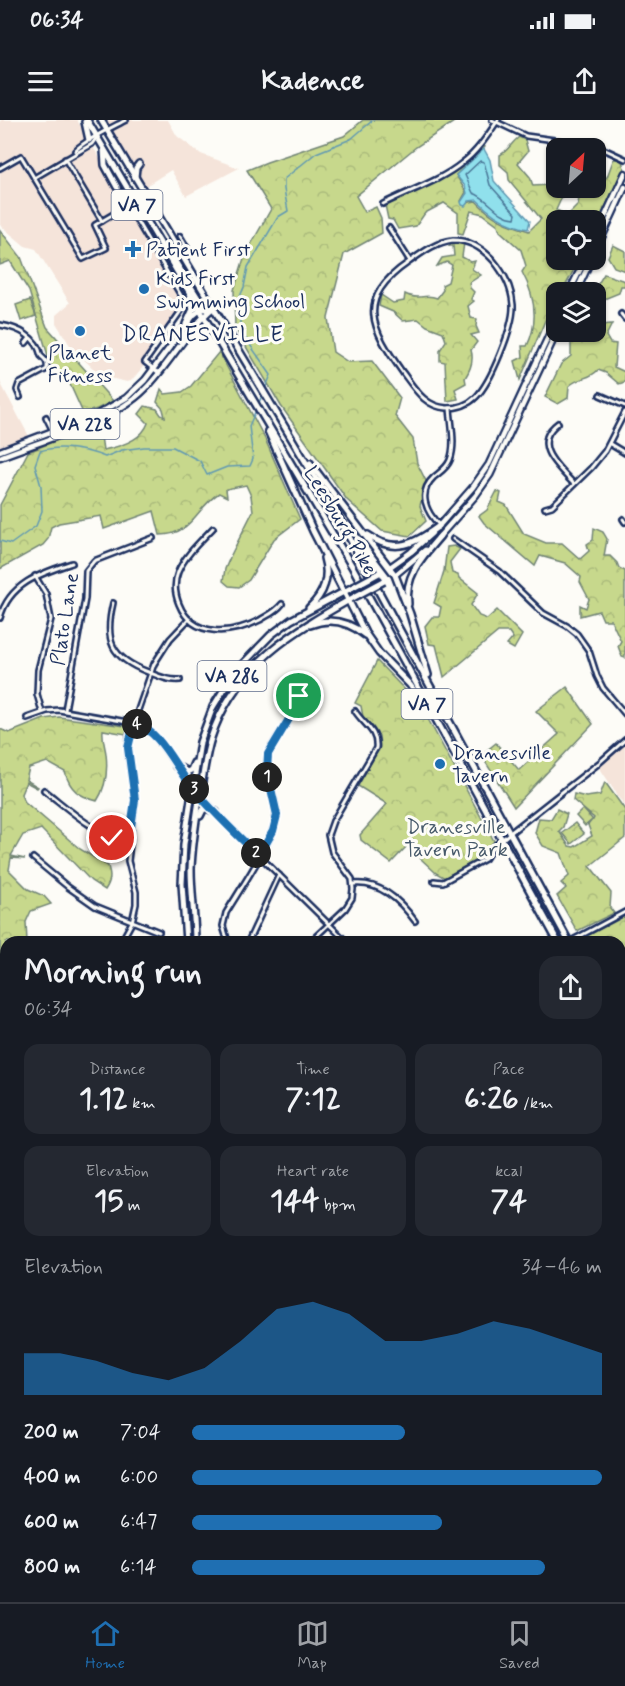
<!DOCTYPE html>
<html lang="en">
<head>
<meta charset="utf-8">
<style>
  body { margin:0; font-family:Mynerve,sans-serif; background:#242831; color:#f1f3f6; height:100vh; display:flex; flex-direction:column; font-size:22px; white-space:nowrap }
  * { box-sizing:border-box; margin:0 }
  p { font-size:20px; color:#9ea1a6 }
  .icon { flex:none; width:33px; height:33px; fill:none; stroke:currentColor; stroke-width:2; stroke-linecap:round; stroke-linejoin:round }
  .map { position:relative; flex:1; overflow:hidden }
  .details { position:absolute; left:0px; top:816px; width:626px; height:666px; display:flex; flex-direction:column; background:#171b24; border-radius:18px 18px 0 0; box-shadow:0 2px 4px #0004 }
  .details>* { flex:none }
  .needle { width:39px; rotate:26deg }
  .tools { position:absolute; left:546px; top:18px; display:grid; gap:12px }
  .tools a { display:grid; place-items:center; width:60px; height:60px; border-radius:12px; background:#171b24; box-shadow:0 2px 4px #0004; font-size:30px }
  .pin { position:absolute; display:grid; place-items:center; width:51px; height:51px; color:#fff; margin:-26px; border:3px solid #fff; border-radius:50%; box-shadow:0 2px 6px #0007 }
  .km { position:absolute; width:30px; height:30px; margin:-15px; border-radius:50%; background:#222; color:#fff; font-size:16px; line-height:30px; text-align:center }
  .round { display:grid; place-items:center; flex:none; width:63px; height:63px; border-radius:18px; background:#242831 }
  .overview { display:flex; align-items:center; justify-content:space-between; height:102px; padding:0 24px }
  h1 { font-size:33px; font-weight:800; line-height:45px }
  .stats { display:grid; grid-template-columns:repeat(3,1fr); gap:9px; height:102px; padding:6px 24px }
  .stats div { display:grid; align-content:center; border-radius:15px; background:#242831; text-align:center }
  .stats b { font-size:30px; font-weight:800 }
  .stats small { font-size:16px; font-weight:400 }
  .stats p { font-size:16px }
  .chart { height:168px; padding:12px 24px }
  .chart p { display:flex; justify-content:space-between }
  .chart svg { width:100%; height:108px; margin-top:6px; fill:#1f6fb2; opacity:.7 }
  ul { padding:0 24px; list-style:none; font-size:20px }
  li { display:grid; grid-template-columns:96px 72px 1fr; align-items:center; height:45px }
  li i { height:15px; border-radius:8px; background:#1f6fb2 }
  .status { display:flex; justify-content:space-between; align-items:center; height:42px; padding:0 30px; background:#171b24; direction:ltr }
  .status svg { height:16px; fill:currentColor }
  header { display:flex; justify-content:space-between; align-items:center; height:78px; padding:0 24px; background:#171b24; font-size:27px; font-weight:800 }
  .dock { display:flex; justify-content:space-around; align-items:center; height:84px; border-top:2px solid #363941; background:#171b24; font-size:16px; color:#9ea1a6 }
  .dock a { display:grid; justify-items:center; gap:3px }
  .dock .on { color:#1f6fb2 }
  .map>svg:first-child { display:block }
</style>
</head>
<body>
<div class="status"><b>06:34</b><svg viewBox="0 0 49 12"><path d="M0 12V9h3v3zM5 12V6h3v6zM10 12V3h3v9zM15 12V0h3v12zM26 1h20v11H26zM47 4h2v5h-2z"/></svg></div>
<header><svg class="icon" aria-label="menu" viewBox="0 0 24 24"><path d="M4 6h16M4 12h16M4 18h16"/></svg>Kadence<svg class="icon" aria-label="share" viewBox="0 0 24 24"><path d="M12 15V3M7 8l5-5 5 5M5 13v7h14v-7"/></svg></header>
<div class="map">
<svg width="625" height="1482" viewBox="0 0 625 1482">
  <defs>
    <pattern id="forest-crowns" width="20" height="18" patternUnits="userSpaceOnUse" patternTransform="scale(1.5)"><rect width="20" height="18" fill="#c7d88c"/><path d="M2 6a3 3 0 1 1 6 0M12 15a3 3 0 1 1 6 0" fill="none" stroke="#aaba7b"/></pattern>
  </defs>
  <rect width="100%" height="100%" fill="#fdfcf7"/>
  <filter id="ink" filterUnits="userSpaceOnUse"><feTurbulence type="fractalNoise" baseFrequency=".0167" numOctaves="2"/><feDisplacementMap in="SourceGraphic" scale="12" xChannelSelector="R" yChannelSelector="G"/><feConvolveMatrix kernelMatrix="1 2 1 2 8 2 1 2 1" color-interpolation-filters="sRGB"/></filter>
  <g filter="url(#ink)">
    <g fill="#f5e4da">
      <polygon points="2,0 77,0 184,180 185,191 158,229 131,261 127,262 101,256 71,227 56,203 56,195 70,183 36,129 25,126 0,105 0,1"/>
      <polygon points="105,0 168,0 177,16 201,34 239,48 186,76 171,50 141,69 107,11 117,5 109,5"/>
      <polygon points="0,262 31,320 0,331"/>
      <polygon points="625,624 625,686 599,647"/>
      <polygon points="625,841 625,873 620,876 620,845"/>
    </g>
    <g fill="url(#forest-crowns)" stroke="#718475" stroke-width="1.5">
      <polygon points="363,0 457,0 416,27 356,76 365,92 376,87 381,98 382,113 344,134 328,198 333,232 348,242 372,241 400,278 395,296 413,319 417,343 426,361 420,386 426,401 410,416 382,411 347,380 281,286 235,208 234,170 245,135 271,89 247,50 267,42 344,16"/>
      <path d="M 519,17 L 525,20 L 528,31 L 518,43 L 530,57 L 533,66 L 550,65 L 556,56 L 556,68 L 566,68 L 556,90 L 568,95 L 578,85 L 579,77 L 584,70 L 583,68 L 596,68 L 596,63 L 607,57 L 614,38 L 622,41 L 624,48 L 596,106 L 596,100 L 556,100 L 556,140 L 579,140 L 562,172 L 556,172 L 556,184 L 551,194 L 547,196 L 520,260 L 515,241 L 523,237 L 522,226 L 527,226 C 539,201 535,176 522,152 L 526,146 L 521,130 L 500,111 L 498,105 L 483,94 L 471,91 L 463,114 L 458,113 L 458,93 L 444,83 L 425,93 L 416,106 L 398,109 L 393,100 L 388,99 L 385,85 L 455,51 L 483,24 L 485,27 L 456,55 L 466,72 L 461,81 L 466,84 L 470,82 L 476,81 C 493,99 506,104 529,111 L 541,99 L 509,60 L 508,52 L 500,45 L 500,35 C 509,30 511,23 519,17 Z"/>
      <polygon points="0,110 21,137 47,207 113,281 97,289 83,293 68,260 50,252 51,246 29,171 10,141 0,145"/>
      <path d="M 451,123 L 464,123 L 462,137 L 471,142 L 475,141 L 472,149 L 481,155 L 469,163 L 470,168 L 474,172 L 471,179 L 474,181 L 468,186 L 471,198 L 477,199 L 476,206 L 479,213 L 471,215 L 477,222 L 471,230 C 474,240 471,249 465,258 L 466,263 L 455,269 L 458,279 L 447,281 L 445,242 L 440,241 L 440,230 L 446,221 L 443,212 L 427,206 L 418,199 L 403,201 L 393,192 L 379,186 L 381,175 L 393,183 L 404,181 L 405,174 C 418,181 425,173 437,178 L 443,170 L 442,165 L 448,162 L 452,145 L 447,142 L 437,146 L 442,138 L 454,136 L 453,126 L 449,126 Z"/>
      <polygon points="613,125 625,131 625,151 614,147 608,137"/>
      <path d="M 604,154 L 625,161 L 625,166 L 621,166 L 619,173 L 604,179 L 603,190 L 599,195 L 602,205 L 612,204 L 606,216 L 610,223 L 616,224 L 614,247 L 625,252 L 625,262 L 619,264 L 606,253 L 598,250 C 589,260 580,256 569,266 L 568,278 L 558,284 L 545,277 L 561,244 L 571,236 L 571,223 L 577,212 L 596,212 L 596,172 L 593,172 Z"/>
      <polygon points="30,180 36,196 21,201 16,185"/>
      <path d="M 219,232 L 265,319 L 300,399 L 274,419 L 249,460 L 239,467 L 229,466 L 223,461 L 225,449 L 231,435 L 253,391 L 251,376 L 246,365 L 226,369 L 227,377 L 219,373 C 196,388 192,415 160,415 L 154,391 L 104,409 L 101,396 L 59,403 L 51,407 L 48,419 L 43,425 L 0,449 L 0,385 L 28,332 L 82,310 L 93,316 L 101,316 L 103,330 C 119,327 142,320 148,303 L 139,294 L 145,286 L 157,289 L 161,295 L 165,297 L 163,289 L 157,282 L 161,269 L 165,274 L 182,272 L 191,266 Z"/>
      <polygon points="497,371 501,373 499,382 506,385 524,414 546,423 562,423 580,439 589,431 587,424 593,420 594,408 603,412 607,419 604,436 610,436 617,443 619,448 625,451 625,538 622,537 618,526 621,521 611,500 603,500 599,491 580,496 580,485 586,488 589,479 580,462 581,457 565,443 540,436 535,446 484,403 479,396 487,390"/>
      <polygon points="454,426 460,429 450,442 452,453 458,455 459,458 478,473 471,485 479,496 487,499 497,490 522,515 514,529 507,525 513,518 509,512 498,512 444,557 436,525 429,524 425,506 432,497 439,497 441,487 434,483 444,451 447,427"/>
      <path d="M 377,541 L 409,574 L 425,598 L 428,599 L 494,721 C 488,739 462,750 445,758 L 436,753 L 407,726 L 391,743 L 361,720 L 360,715 L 387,684 L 358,666 L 380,627 L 379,616 L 373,607 L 363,597 L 361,586 L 355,583 Z"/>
      <polygon points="567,567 593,604 514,687 481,635 496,623 519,650 559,614 536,591"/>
      <path d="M 59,597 L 125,606 L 127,609 L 126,614 L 103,610 C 102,619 105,626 106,634 C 108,651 106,667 97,681 C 79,676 70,670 65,652 L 47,642 L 29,648 L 26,660 L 38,667 L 37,668 L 26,662 L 21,674 L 25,682 L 80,729 L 108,746 C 111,756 111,761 105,770 L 91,761 L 41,709 L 23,715 L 11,736 L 25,739 L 11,738 L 9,750 L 28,769 L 44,776 L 51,784 L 31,791 L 26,802 L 27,822 L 6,822 L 6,842 L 0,846 L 0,609 L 9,613 L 44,599 Z"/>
      <polygon points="605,662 625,690 625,718 590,746 611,773 610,788 614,793 577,811 557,776 566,768 561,763 569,756 561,733 543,726 535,713 539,698 551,699 557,689 567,694 563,707 559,711 569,726 574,727 592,716 588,705 592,700 585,706 576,696 583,689 593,700 594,698 573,680 574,674 586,677 600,675"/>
      <polygon points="575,703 584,714 571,724 562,713"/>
      <polygon points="625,796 625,841 620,845 620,822 582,822 583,818"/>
      <polygon points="0,889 6,890 6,943 0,942"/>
    </g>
    <path fill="#90e0ec" stroke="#6199b3" stroke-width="1.5" d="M 484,29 L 490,40 L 494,61 L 530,101 L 528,109 C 506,105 491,95 477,80 L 469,81 L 465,86 L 462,85 L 461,82 L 467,73 L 465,66 L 456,55 Z"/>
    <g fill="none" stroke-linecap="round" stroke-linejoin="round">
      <path stroke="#4a7697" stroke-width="1.5" d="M 480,41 L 484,42 L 490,65 L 516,94 L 515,98 C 497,97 489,78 473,73 L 465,55 Z"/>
      <g stroke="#6199b3" stroke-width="1.5">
        <polyline points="265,269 271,255 244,216 240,204 239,179 244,167 248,147 278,97 288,91 284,69 284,59 316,33 351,19 373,0"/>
        <polyline points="258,285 263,273"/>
        <path d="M 0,421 L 11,424 L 36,406 L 42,391 L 41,366 L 35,345 L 40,331 C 60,325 85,329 105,337 L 122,330 L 144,327 L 173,327 L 200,341 L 207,355 L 227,347 L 250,346 L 253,339 L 249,306 L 256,290"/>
        <polyline points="0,918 6,913"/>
        <polyline points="620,1113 625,1113"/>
        <polyline points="620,1220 625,1219"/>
        <polyline points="620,1281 625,1285"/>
      </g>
      <defs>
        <g id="minor">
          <polyline points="492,0 526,16 597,26 625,39"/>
          <path d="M 75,31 C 83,21 113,7 126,0"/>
          <polyline points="65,39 102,101"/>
          <polyline points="0,48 21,36 83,139 106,128 95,105 134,82"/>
          <polyline points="34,58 92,24 97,17"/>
          <polyline points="117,67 186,184 145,242 159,253"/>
          <path d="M 383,84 C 408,71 440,61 462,43 C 477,32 488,15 498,0"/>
          <polyline points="389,108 410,141"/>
          <polyline points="180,116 190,133"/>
          <path d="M 453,120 C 470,120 482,128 493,140 C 504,153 512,168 513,185 C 514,206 491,262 476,277 C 469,284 458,288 447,288 C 425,287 415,269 403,253 C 371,208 355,179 409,142 C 423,132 436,122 453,120 Z"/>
          <polyline points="621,194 625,199"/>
          <path d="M 0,205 C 19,208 37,217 41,236 C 46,240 48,243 47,249 L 19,264 L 17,270 L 20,277"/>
          <polyline points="26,223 30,218"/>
          <polyline points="600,275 625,286"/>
          <polyline points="46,297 53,311"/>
          <path d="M 558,303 C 530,324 558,347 574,364"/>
          <polyline points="610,324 625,333"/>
          <polyline points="545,388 552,386 591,348 605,331 625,292"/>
          <polyline points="623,399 625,402"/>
          <path d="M 440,406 C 426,392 417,373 434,357 C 440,352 447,348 450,340 C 456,325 451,304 450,288"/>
          <path d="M 213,408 C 201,421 185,435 178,452 C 174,462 175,474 179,484 C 193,519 232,514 260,500 C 268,495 276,492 282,484"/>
          <polyline points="453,419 499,451 543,493 567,506 577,514 589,531 597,556 603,568 625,594"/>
          <polyline points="35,456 46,474 51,499 38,550 37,574 42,592"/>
          <path d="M 113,483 C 104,521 111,538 148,552 C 158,556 169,561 180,560"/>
          <path d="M 0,498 C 9,463 42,453 72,443"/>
          <polyline points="65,590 85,479 86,451 94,441 153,418"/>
          <path d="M 27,598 L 47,591 L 59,590 L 133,603 C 159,611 168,637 183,656 C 192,668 202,678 212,688"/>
          <path d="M 44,670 C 71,691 95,715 129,721"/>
          <polyline points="216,693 347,822"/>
          <polyline points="33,738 68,767 95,786 159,812"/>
          <polyline points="434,761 443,762 485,739 492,728 510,713 599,643 625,620"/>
          <path d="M 353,764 C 380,761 400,780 415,801"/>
          <polyline points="121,822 132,802 136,784 136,772 128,741 135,680 128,634 129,616 154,544 170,519 189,499"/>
          <path d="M 228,822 L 223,806 L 226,793 C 239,771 276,717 276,695 C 277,674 262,657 268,636 C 274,614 298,597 299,574"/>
          <polyline points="248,822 279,755"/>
          <path d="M 310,822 L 345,789 L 352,778 L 353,769 L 352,759 L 332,732 L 328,715 L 333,701 L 376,628 C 378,611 363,604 355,591"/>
          <polyline points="569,822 625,792"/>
          <polyline points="0,958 6,959"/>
          <polyline points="0,996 6,989"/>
          <polyline points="620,1059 625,1059"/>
          <polyline points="0,1081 6,1075"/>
          <polyline points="620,1191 622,1192"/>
          <polyline points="620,1344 625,1351"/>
          <polyline points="620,1426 625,1429"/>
          <polyline points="85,1476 90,1482"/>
          <polyline points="317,1476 329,1482"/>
          <polyline points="412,1476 426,1482"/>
          <polyline points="579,1476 589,1482"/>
          <polyline points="91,1482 99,1476"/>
          <polyline points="242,1482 247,1476"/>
          <polyline points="378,1482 398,1476"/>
          <polyline points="543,1482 545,1476"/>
        </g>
        <g id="major">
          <polyline points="596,116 625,53"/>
          <polyline points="596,130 625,67"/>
          <polyline points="569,172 585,140"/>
          <polyline points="576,172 591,140"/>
          <polyline points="0,331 98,294 126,278 145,260 194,195 200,190 210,188"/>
          <path d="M 0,337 C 43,320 113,302 145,269 C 170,244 186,211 213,188"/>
          <polyline points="438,407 473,367 489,344 556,200"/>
          <polyline points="438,418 476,375 490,355 557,212"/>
          <polyline points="390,447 411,432 432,413"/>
          <polyline points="395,455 425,430"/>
          <polyline points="0,1293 6,1298"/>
          <polyline points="0,1301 6,1306"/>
          <polyline points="215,1476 222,1482"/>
          <polyline points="224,1476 231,1482"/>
        </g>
        <g id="highway">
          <polyline points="87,0 353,448 558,822"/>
          <polyline points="101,0 335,391 569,822"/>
          <polyline points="85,2 89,20"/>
          <polyline points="104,30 105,45 117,67"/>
          <polyline points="135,57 136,48 139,44"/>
          <polyline points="173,138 203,186 213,188"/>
          <polyline points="186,204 193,189 190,178"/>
          <polyline points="268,311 313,411 365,513 379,533 410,565 424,585"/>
          <polyline points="310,343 395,455 410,494 428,555"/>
          <path d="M 368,415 C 395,435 416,423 439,406"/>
          <path d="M 408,484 C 404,455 423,436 440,416"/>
          <path d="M 309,488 C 324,474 330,458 324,438"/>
          <path d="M 310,505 C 330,497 349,502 365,515"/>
          <polyline points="176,646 187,652 191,650 194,643"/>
          <polyline points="200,696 203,690 207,688 216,692"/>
          <polyline points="186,822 182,764 184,724 200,622 213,587 234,553 271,515 291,500 353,467"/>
          <path d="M 195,822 C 195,798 191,773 191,749 C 192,721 197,694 201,667 C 204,650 206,634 211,618 C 234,545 296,510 358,475"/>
          <polyline points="620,919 625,929"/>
          <polyline points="620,935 625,945"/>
          <polyline points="0,1129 6,1123"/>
          <polyline points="0,1141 6,1135"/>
          <polyline points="0,1426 6,1446"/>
          <polyline points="0,1459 4,1482"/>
          <polyline points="12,1476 13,1482"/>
        </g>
      </defs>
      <use href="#minor" stroke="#1b2f5e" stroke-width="8"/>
      <use href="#major" stroke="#1b2f5e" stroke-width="9"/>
      <use href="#highway" stroke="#1b2f5e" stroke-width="10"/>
      <use href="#minor" stroke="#fdfcf7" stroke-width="3"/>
      <use href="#major" stroke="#fdfcf7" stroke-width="4.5"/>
      <use href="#highway" stroke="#fdfcf7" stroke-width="5"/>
      <defs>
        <g id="highway-bridge">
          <polyline points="353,467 379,453"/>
          <polyline points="358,475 384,461"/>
        </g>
      </defs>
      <use href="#highway-bridge" stroke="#1b2f5e" stroke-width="10" stroke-linecap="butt"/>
      <use href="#highway-bridge" stroke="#fdfcf7" stroke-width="5"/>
    </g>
  </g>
  <g fill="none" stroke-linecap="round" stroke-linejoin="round" filter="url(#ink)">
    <defs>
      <path id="route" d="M 112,718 L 129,721 L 135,680 L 128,628 L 134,603 C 162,612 173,645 191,666 C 212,691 236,714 259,736 L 273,711 L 277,695 L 267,651 L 268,634 L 298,584 L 299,576"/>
    </defs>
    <use href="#route" stroke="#fff" stroke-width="12"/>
    <use href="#route" stroke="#1f6fb2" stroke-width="8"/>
  </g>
  <g fill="#1f6fb2" stroke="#fdfcf7" stroke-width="2">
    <path d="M130 120h6v6h6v6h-6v6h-6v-6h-6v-6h6z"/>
    <circle cx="144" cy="169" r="6"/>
    <circle cx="80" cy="211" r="6"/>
    <circle cx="440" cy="644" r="6"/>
  </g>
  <g text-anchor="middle" stroke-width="6" stroke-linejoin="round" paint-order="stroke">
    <g fill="#fdfcf7" stroke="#5f6c8c" stroke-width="1.5">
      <rect x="111.5" y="70" width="51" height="30" rx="4.5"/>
      <rect x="50.5" y="289" width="69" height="30" rx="4.5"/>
      <rect x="197.5" y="541" width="69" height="30" rx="4.5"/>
      <rect x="401.5" y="569" width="51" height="30" rx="4.5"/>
    </g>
    <g font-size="18" font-weight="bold" fill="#1b2f5e">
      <text x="137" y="91">VA 7</text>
      <text x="85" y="310">VA 228</text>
      <text x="232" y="562">VA 286</text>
      <text x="427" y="590">VA 7</text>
    </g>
    <g font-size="20" fill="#1b2f5e" stroke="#fdfcf7" text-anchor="start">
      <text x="146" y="136">Patient First</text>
      <text x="156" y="165">Kids First<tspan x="156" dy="23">Swimming School</tspan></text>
      <text x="80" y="239" text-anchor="middle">Planet<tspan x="80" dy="23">Fitness</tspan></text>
      <text x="452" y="639">Dranesville<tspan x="452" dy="23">Tavern</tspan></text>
    </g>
    <g font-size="20" fill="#1b2f5e" stroke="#fdfcf7">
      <text transform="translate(341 400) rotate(59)" y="7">Leesburg Pike</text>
      <text transform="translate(64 499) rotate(-81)" y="7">Plato Lane</text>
    </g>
    <g font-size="20" fill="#46596a" stroke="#fdfcf7">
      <text x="456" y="713">Dranesville<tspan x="456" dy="23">Tavern Park</tspan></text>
    </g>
    <g font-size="22" letter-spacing="1.5" fill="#1b2f5e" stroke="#fdfcf7">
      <text x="203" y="221">DRANESVILLE</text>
    </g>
  </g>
</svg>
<div class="tools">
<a><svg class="needle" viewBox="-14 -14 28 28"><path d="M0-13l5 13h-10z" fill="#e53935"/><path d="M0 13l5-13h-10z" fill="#9ea1a6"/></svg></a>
<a><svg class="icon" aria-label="locate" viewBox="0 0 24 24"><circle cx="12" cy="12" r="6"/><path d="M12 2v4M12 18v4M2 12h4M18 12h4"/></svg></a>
<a><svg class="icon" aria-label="layers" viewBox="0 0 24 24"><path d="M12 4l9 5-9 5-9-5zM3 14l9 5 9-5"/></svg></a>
</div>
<div class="pin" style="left:299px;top:576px;background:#1e9e55"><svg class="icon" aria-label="arrive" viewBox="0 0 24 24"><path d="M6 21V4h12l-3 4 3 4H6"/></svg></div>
<div class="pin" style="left:112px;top:718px;background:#d93025"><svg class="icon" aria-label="check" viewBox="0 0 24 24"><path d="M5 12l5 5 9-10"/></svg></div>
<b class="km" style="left:267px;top:657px">1</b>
<b class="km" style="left:256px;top:733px">2</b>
<b class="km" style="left:194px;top:669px">3</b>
<b class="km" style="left:137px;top:604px">4</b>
<section class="details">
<div class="overview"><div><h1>Morning run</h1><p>06:34</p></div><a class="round"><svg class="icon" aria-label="share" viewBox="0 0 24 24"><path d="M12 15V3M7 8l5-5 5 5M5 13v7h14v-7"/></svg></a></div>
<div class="stats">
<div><p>Distance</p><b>1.12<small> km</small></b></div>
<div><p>Time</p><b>7:12</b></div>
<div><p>Pace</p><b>6:26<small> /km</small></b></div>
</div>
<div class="stats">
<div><p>Elevation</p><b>15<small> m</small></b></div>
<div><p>Heart rate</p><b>144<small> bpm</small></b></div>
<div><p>kcal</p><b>74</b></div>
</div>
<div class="chart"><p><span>Elevation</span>34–46 m</p>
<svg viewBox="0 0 160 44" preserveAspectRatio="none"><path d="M0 44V27L10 27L20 30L30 35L40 38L50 33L60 22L70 9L80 6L90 11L100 22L110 22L120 19L130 14L140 17L150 22L160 27V44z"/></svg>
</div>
<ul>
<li><b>200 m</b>7:04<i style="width:52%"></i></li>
<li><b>400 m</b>6:00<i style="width:100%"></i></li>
<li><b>600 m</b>6:47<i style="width:61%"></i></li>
<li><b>800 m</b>6:14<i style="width:86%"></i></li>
</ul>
</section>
</div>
<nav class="dock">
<a class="on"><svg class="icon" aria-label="home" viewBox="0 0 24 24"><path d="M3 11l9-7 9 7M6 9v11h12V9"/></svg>Home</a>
<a><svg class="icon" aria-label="map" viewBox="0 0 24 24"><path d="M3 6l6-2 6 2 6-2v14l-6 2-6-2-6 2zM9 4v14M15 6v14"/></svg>Map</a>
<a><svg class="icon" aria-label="saved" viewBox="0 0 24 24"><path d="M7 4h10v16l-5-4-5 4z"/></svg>Saved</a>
</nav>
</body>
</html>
